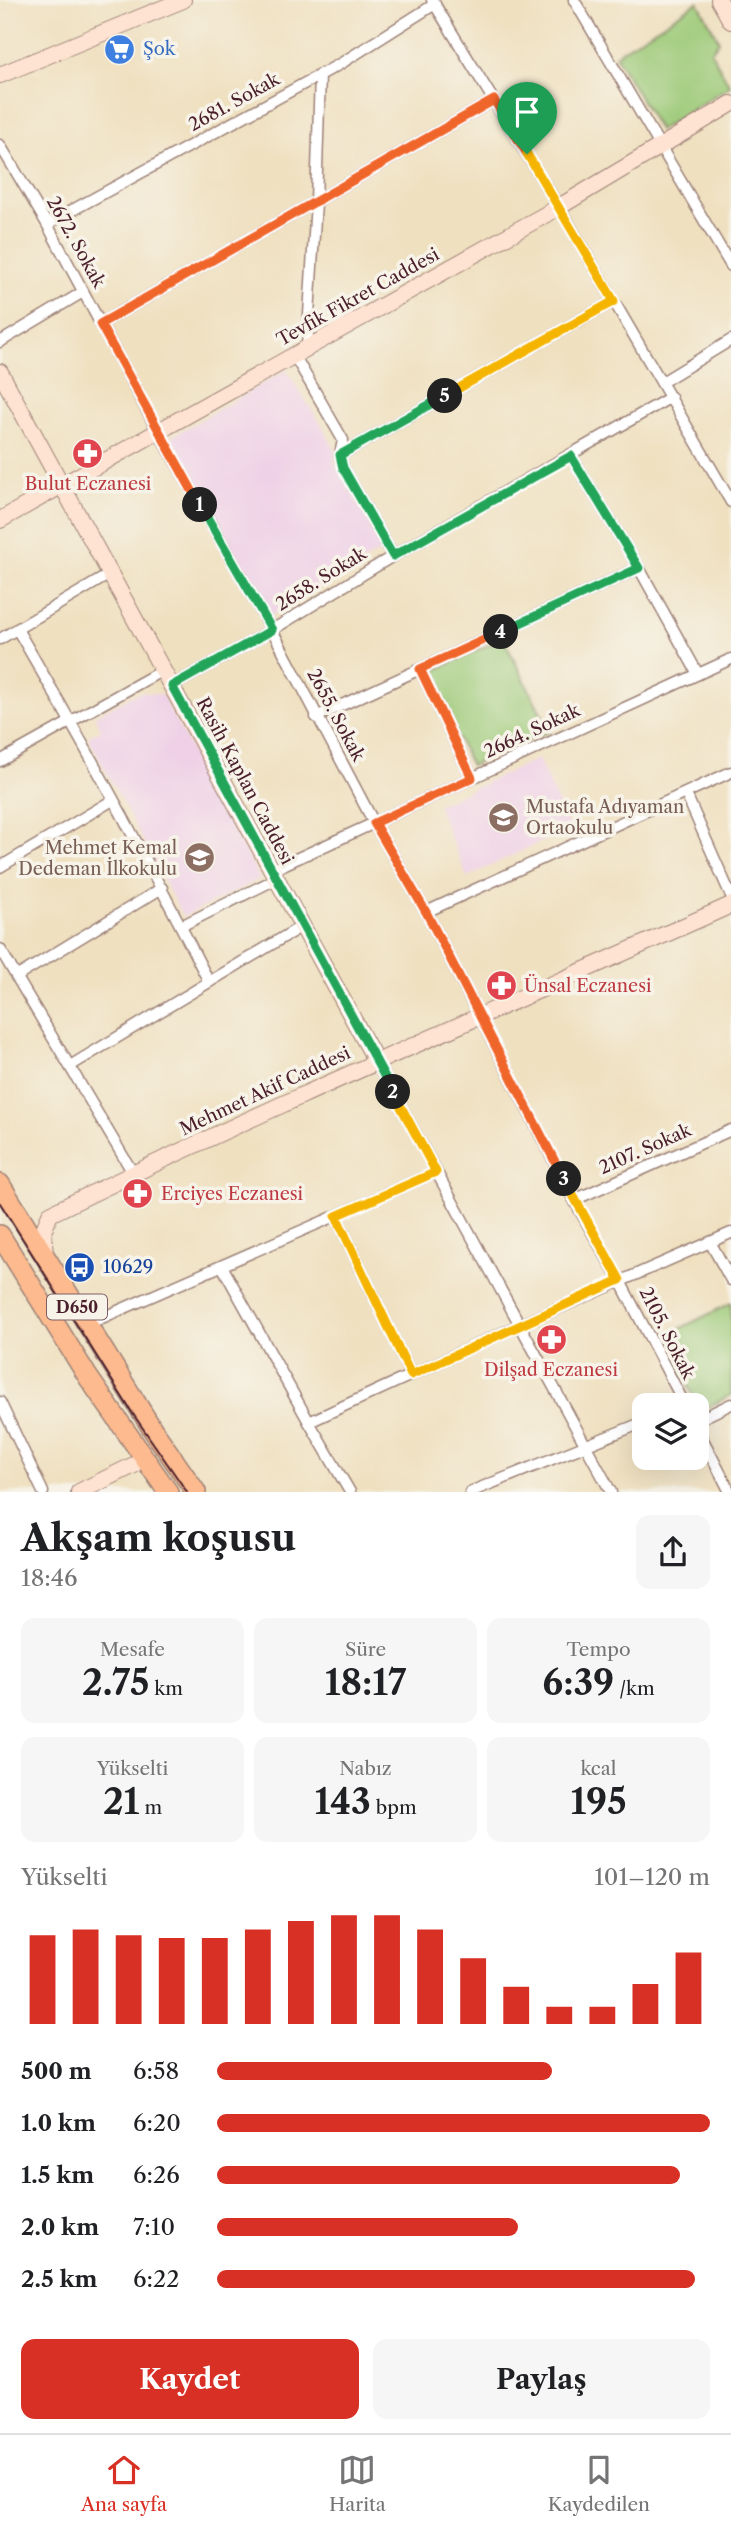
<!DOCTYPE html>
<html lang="tr">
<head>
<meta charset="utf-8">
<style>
  body { margin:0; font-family:"Libre Caslon Text",serif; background:#f6f6f6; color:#202124; height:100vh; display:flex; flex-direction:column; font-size:26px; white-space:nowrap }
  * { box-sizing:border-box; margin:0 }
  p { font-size:23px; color:#757577 }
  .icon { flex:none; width:38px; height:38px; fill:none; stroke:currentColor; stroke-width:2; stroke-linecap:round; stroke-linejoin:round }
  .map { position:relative; height:1492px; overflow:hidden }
  .sheet { display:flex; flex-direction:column; background:#fff; flex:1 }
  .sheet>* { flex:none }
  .controls { position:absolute; left:632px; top:1393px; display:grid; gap:14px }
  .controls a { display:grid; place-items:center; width:77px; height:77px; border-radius:14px; background:#fff; box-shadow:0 7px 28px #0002; font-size:35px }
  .pin { position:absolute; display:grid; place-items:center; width:60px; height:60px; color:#fff; margin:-72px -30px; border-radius:50% 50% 50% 0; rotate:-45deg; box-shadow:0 0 7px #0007 }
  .pin .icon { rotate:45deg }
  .km { position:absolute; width:35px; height:35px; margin:-18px; border-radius:50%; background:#222; color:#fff; font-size:19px; line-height:35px; text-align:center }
  .round { display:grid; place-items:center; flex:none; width:74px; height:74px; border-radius:14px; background:#f6f6f6 }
  .headline { display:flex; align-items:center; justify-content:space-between; height:119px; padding:0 21px }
  h1 { font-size:38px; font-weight:700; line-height:52px }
  .metrics { display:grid; grid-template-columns:repeat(3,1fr); gap:10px; height:119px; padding:7px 21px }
  .metrics div { display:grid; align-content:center; border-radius:14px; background:#f6f6f6; text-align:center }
  .metrics b { font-size:35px; font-weight:700 }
  .metrics small { font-size:19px; font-weight:400 }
  .metrics p { font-size:19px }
  .chart { height:196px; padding:14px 21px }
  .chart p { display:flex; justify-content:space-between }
  .chart svg { width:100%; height:126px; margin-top:7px; stroke:#d93025; stroke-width:6 }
  .action { display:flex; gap:14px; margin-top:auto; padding:14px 21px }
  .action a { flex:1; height:80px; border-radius:14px; background:#d93025; color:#fff; font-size:28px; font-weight:700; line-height:80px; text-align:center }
  .action a+a { background:#f6f6f6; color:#202124 }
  ul { padding:0 21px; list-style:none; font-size:23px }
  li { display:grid; grid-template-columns:112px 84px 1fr; align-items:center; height:52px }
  li i { height:18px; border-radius:9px; background:#d93025 }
  .dock { display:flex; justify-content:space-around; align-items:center; height:98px; border-top:2px solid #e0e0e0; background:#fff; font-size:19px; color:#757577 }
  .dock a { display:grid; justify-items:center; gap:4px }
  .dock .selected { color:#d93025 }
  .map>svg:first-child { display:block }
</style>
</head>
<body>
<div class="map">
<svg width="731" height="1492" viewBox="0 0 731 1492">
  <rect width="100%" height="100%" fill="#f7f3e8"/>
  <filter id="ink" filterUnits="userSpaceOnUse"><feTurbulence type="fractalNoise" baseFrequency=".0143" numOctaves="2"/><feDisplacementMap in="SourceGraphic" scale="14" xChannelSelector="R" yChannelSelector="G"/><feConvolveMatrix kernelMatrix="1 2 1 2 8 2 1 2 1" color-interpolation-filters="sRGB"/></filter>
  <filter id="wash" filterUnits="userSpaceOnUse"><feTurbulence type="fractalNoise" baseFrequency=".00686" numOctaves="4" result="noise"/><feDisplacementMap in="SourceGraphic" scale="28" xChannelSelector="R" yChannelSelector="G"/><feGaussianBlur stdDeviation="1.57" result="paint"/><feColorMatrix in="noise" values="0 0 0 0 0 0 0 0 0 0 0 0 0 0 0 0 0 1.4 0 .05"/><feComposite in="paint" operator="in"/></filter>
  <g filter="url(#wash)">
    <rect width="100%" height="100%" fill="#efe0c0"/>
    <g fill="#efd0e7">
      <polygon points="286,370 321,424 336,452 334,462 383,550 270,616 168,439"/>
      <polygon points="142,692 162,695 260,879 183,917 88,737 101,730 95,716 129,697"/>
      <polygon points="538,759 570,828 467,877 437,805"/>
    </g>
    <g fill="#9bc977" stroke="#727451" stroke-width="2">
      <polygon points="698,2 719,41 711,52 730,86 659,130 615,55"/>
      <polygon points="503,638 550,731 471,766 427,674"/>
      <polygon points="731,1303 731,1395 701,1411 663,1337"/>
    </g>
  </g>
  <g filter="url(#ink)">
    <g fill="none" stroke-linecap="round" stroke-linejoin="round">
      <defs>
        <g id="street">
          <polyline points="432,0 559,207 731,502"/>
          <polyline points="574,0 731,266"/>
          <polyline points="0,145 47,224 158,431 272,630 374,823 426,912 574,1200 620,1281 685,1405"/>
          <polyline points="47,224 340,64 435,4"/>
          <polyline points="100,324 494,100"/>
          <polyline points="0,342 83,292"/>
          <polyline points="307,347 316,202 320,74"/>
          <polyline points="294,355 343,440 340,455 343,468 393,556"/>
          <polyline points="662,382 731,340"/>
          <polyline points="340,455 614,301"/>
          <polyline points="571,456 639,568 698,674"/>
          <path d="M 17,629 C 85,745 149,862 209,982"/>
          <polyline points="0,639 110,574"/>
          <polyline points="420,669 472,778"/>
          <polyline points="172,686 272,630 393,556 671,397"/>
          <polyline points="316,717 639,568"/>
          <polyline points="0,761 163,670"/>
          <polyline points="686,794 731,896"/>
          <polyline points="0,867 113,800"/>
          <polyline points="272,870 731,659"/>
          <polyline points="426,912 731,772"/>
          <polyline points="181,926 276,879"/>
          <polyline points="0,949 133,1173"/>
          <polyline points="16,977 162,888"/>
          <polyline points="376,1061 611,1492"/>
          <polyline points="70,1066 302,926"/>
          <polyline points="574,1200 731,1130"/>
          <polyline points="336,1216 411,1375"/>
          <polyline points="710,1242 731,1280"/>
          <polyline points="222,1266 309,1422 350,1492"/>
          <polyline points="88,1324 436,1172"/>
          <polyline points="0,1402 43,1492"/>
          <polyline points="696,1421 731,1404"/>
          <polyline points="309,1422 520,1325 731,1233"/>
          <polyline points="696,1426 730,1492"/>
          <polyline points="470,1492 644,1422"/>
        </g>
        <g id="secondary">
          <polyline points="719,0 731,21"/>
          <polyline points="0,75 183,0"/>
          <polyline points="0,372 376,1061"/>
          <polyline points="0,520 559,207 731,104"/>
          <path d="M 45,1254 L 43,1232 L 50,1214 C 274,1104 503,1007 731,905"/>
          <polyline points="79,1492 134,1465"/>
        </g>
        <g id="highway">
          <polyline points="0,1184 153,1430 196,1492"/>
          <polyline points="0,1235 88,1377 168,1492"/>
        </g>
      </defs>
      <use href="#street" stroke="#9c8076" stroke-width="13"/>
      <use href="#secondary" stroke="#9c8076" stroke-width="18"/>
      <use href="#highway" stroke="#9c8076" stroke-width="22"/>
      <use href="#street" stroke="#fff" stroke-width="10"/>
      <use href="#secondary" stroke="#fee3d2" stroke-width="16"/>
      <use href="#highway" stroke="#fcba8e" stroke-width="19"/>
      <polyline stroke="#4a1f2b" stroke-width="2" points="0,1203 133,1414 187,1492"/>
    </g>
  </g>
  <g fill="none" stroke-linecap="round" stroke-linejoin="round" filter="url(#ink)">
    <defs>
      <polyline id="split-1" points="200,505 100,324 494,100 527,154"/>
      <polyline id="split-2" points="200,505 272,630 172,686 393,1092"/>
      <polyline id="split-3" points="393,1092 436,1172 336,1216 411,1375 620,1280 564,1179"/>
      <polyline id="split-4" points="501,632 420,669 472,778 374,823 426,912 564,1179"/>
      <polyline id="split-5" points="445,396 340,455 343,468 393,556 571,456 639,568 501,632"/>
      <polyline id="split-6" points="445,396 614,301 527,154"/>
    </defs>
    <use href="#split-1" stroke="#fff" stroke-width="14"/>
    <use href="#split-2" stroke="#fff" stroke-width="14"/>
    <use href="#split-3" stroke="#fff" stroke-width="14"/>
    <use href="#split-4" stroke="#fff" stroke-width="14"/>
    <use href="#split-5" stroke="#fff" stroke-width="14"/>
    <use href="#split-6" stroke="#fff" stroke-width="14"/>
    <use href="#split-1" stroke="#f0652b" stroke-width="9"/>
    <use href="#split-2" stroke="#22a559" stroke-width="9"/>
    <use href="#split-3" stroke="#f5b400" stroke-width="9"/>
    <use href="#split-4" stroke="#f0652b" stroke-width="9"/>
    <use href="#split-5" stroke="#22a559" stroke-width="9"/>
    <use href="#split-6" stroke="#f5b400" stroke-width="9"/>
  </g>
  <defs>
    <symbol id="supermarket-disc" viewBox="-11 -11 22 22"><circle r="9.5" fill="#3f7fe0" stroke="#f7f3e8"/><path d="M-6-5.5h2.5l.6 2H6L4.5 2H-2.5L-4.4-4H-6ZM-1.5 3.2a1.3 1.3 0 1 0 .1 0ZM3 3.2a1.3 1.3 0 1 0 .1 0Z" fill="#fff"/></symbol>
    <symbol id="pharmacy-disc" viewBox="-11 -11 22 22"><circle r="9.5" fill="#e0444e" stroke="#f7f3e8"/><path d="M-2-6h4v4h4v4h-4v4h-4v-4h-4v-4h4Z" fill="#fff"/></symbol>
    <symbol id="school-disc" viewBox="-11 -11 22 22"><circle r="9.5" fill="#8d6e63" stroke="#f7f3e8"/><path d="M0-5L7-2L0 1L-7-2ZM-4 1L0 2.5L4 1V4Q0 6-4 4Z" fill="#fff"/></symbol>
    <symbol id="bus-disc" viewBox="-11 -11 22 22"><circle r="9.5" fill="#1a4fb4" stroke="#f7f3e8"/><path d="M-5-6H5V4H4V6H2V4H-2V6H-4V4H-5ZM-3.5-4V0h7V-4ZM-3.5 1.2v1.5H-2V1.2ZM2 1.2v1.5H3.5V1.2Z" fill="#fff"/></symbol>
  </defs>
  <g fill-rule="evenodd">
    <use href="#supermarket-disc" x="102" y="32" width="35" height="35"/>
    <use href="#pharmacy-disc" x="70" y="436" width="35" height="35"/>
    <use href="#school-disc" x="486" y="800" width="35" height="35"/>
    <use href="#school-disc" x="182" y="840" width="35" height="35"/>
    <use href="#pharmacy-disc" x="484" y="968" width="35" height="35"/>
    <use href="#pharmacy-disc" x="120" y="1176" width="35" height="35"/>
    <use href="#bus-disc" x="62" y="1250" width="35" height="35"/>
    <use href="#pharmacy-disc" x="534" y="1322" width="35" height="35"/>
  </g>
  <g text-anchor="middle" stroke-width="7" stroke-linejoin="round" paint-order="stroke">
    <rect fill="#f7f3e8" stroke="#7e5f64" stroke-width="2" x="47" y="1294.5" width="60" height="25" rx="5"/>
    <g font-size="16" font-weight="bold" fill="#4a1f2b">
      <text x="77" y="1313">D650</text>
    </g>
    <g font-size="18" fill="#366cbe" stroke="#f7f3e8" text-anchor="start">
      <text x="143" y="55">Şok</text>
    </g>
    <g font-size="18" fill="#4a1f2b" stroke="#f7f3e8">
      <text transform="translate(234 102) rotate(-29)" y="6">2681. Sokak</text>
      <text transform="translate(76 242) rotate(61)" y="6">2672. Sokak</text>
      <text transform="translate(358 297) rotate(-29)" y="6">Tevfik Fikret Caddesi</text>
      <text transform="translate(321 579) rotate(-32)" y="6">2658. Sokak</text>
      <text transform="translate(336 715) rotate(62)" y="6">2655. Sokak</text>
      <text transform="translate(532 731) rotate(-25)" y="6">2664. Sokak</text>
      <text transform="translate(245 781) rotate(62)" y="6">Rasih Kaplan Caddesi</text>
      <text transform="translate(265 1091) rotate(-25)" y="6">Mehmet Akif Caddesi</text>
      <text transform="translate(645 1149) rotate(-24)" y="6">2107. Sokak</text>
      <text transform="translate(667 1333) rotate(63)" y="6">2105. Sokak</text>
    </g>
    <g font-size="18" fill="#be3a42" stroke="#f7f3e8">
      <text x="88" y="490">Bulut Eczanesi</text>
      <text x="524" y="992" text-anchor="start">Ünsal Eczanesi</text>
      <text x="161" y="1200" text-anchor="start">Erciyes Eczanesi</text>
      <text x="551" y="1376">Dilşad Eczanesi</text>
    </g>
    <g font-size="18" fill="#785e54" stroke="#f7f3e8" text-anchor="start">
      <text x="526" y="813">Mustafa Adıyaman<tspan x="526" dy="21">Ortaokulu</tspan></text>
      <text x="177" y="854" text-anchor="end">Mehmet Kemal<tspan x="177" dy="21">Dedeman İlkokulu</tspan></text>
    </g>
    <g font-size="18" fill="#164399" stroke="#f7f3e8" text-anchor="start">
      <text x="103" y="1273">10629</text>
    </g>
  </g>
</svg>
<div class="controls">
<a><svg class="icon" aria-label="layers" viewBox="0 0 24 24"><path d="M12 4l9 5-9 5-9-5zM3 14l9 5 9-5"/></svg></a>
</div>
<div class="pin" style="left:527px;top:154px;background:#1e9e55"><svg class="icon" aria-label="arrive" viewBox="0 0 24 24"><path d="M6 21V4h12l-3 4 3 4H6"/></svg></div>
<b class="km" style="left:200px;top:505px">1</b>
<b class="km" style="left:393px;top:1092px">2</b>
<b class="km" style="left:564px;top:1179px">3</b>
<b class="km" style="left:501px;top:632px">4</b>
<b class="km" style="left:445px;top:396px">5</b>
</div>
<section class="sheet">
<div class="headline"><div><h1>Akşam koşusu</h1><p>18:46</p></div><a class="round"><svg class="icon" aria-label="share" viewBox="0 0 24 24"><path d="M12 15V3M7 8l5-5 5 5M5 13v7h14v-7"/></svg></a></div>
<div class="metrics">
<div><p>Mesafe</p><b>2.75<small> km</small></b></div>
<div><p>Süre</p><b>18:17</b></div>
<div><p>Tempo</p><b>6:39<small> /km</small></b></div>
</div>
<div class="metrics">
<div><p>Yükselti</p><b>21<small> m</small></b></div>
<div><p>Nabız</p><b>143<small> bpm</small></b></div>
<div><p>kcal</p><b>195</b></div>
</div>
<div class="chart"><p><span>Yükselti</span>101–120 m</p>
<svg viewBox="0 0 160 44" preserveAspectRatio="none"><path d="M5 44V13M15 44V11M25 44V13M35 44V14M45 44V14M55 44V11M65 44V8M75 44V6M85 44V6M95 44V11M105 44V21M115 44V31M125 44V38M135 44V38M145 44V30M155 44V19"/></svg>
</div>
<ul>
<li><b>500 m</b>6:58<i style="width:68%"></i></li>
<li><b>1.0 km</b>6:20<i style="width:100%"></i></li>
<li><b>1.5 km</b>6:26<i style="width:94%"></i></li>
<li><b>2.0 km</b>7:10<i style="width:61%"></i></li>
<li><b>2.5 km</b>6:22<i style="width:97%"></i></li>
</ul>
<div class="action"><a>Kaydet</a><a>Paylaş</a></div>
</section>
<nav class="dock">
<a class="selected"><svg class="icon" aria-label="home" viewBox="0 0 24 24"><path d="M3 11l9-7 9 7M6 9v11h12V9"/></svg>Ana sayfa</a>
<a><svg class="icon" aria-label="map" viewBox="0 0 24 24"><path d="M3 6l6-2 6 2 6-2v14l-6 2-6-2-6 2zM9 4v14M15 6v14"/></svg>Harita</a>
<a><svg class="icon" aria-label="saved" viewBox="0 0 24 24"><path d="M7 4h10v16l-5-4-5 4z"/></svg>Kaydedilen</a>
</nav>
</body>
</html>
